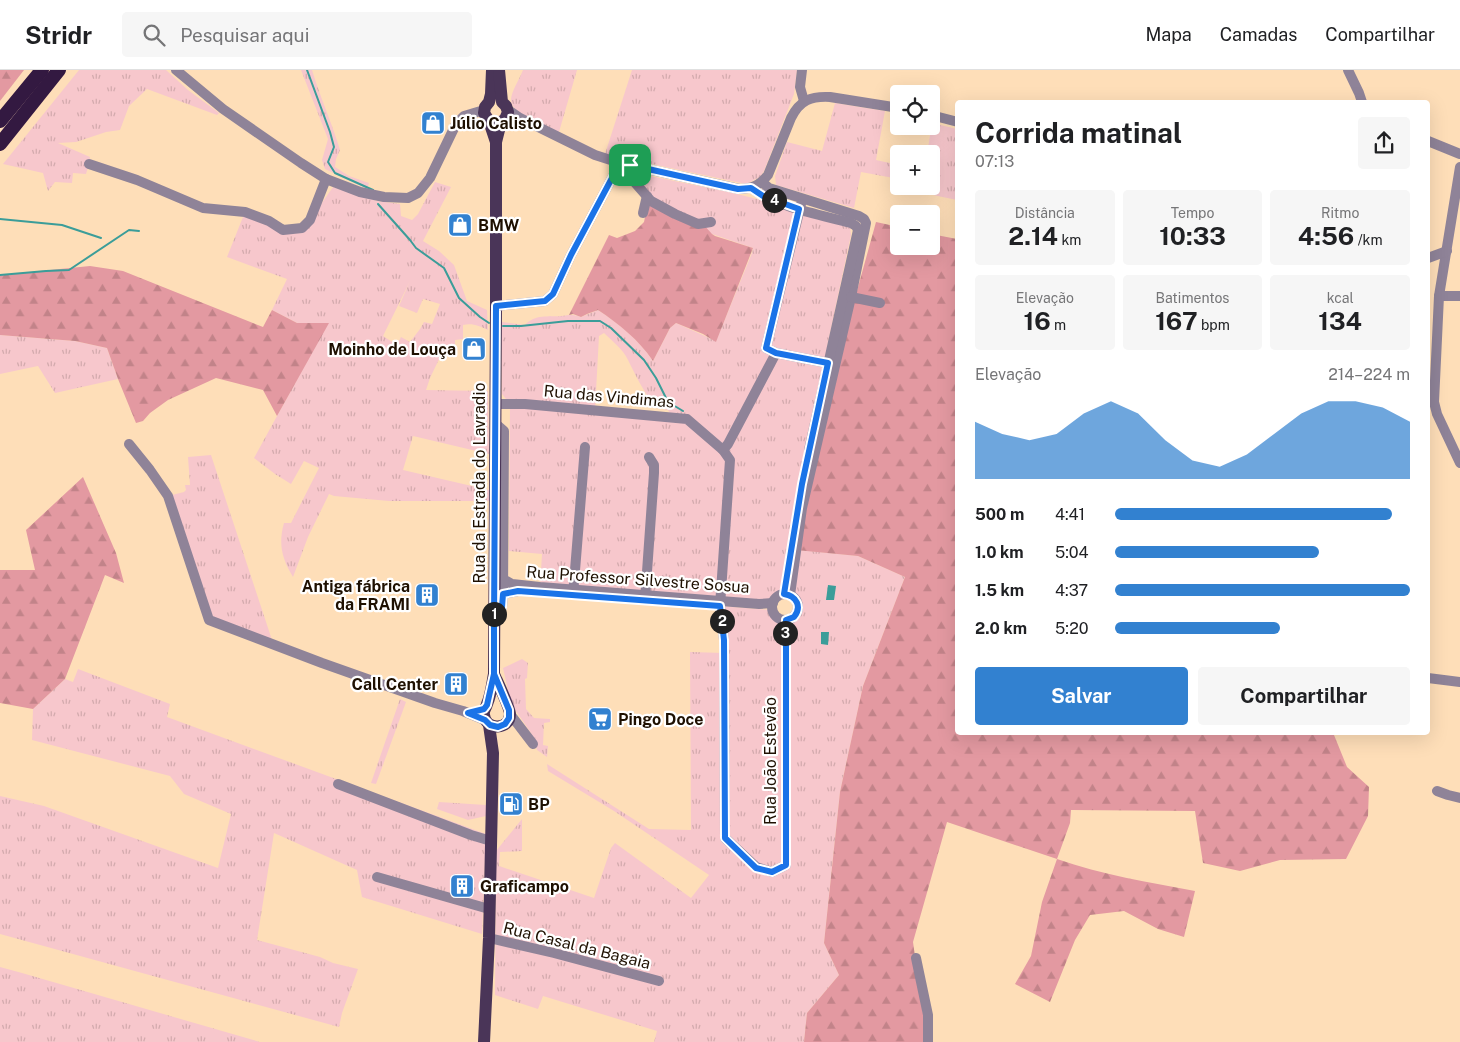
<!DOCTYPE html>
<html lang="pt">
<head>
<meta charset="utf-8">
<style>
  body { margin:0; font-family:"Public Sans",sans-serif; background:#f6f6f6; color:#202124; height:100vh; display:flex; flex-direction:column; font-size:19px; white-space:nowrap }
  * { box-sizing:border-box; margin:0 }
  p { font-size:16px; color:#757577 }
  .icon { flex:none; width:28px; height:28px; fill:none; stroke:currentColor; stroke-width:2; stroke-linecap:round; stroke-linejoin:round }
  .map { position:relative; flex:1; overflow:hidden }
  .details { position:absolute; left:955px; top:30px; width:475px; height:635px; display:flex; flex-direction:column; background:#fff; border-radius:5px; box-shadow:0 5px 20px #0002 }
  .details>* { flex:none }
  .tools { position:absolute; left:890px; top:15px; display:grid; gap:10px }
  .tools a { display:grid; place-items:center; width:50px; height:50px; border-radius:5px; background:#fff; box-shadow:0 5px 20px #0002; font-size:25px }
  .pin { position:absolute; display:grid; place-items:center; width:42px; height:42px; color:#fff; margin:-21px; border-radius:10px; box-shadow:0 2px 8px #0006 }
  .km { position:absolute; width:25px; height:25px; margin:-12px; border-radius:50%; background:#222; color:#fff; font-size:14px; line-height:25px; text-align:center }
  .round { display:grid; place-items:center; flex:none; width:52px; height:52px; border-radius:5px; background:#f6f6f6 }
  .head { display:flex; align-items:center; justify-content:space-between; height:85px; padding:0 20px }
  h1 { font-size:28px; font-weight:700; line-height:38px }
  .metrics { display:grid; grid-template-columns:repeat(3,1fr); gap:8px; height:85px; padding:5px 20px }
  .metrics div { display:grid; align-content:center; border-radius:5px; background:#f6f6f6; text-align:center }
  .metrics b { font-size:25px; font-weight:700 }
  .metrics small { font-size:14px; font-weight:400 }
  .metrics p { font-size:14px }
  .chart { height:140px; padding:10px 20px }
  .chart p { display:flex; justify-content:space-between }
  .chart svg { width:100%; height:90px; margin-top:5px; fill:#3281d0; opacity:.7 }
  .action { display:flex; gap:10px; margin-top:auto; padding:10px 20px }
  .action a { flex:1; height:58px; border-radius:5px; background:#3281d0; color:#fff; font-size:20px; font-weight:700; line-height:58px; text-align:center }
  .action a+a { background:#f6f6f6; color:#202124 }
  ul { padding:0 20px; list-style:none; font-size:16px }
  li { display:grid; grid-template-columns:80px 60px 1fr; align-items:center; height:38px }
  li i { height:12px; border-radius:6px; background:#3281d0 }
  header { display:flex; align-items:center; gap:30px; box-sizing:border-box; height:70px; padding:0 25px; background:#fff; border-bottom:1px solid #e0e0e0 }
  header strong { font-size:24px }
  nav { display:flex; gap:28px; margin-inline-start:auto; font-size:18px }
  .search { width:350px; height:45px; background:#f6f6f6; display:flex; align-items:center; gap:12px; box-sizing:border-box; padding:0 18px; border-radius:5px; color:#757577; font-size:19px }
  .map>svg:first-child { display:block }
</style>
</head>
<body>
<header>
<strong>Stridr</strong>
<div class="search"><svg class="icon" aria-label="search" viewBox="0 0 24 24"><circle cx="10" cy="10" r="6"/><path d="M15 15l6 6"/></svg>Pesquisar aqui</div>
<nav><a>Mapa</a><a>Camadas</a><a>Compartilhar</a></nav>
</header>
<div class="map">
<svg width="1460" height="972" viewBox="0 0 1460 972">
  <defs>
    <pattern id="grass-tufts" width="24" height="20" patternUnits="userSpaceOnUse" patternTransform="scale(1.25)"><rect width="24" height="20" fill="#f7c7cc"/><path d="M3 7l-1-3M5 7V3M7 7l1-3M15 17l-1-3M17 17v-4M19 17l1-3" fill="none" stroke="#d3aaad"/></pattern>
    <pattern id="forest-firs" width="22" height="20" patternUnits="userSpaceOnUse" patternTransform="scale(1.25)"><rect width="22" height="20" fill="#e399a1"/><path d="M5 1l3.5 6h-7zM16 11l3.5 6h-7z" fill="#c28389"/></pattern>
  </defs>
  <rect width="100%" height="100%" fill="#fedeb8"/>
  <g fill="url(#grass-tufts)" fill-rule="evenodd">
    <polygon points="79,0 166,0 188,20 219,43 217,45 147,19 129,36 120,60 106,62 76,72 58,73 90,87 89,94 86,104 73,103 72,113 55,112 48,121 43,103 3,94"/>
    <path d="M 301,0 L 312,0 C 320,27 332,53 340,80 L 336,89 L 335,97 L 349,106 L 369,113 L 367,119 L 325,99 L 322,90 L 328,69 Z"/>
    <path d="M 523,0 L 577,0 L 559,62 C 548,57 511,45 511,30 C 511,22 520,8 523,0 Z"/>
    <polygon points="632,0 797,0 794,24 764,101 760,107 746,114 605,84"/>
    <polygon points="835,33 885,41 876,90 899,95 899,109 861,102 854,138 776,115 775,106 787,72 822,81"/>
    <polygon points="932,53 957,59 957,130 933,125 935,115 931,114 931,84 927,84"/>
    <path d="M 645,105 L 733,123 L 765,131 L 850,157 L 851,165 L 827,277 L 826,301 L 802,414 L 791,479 L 858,486 L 905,507 L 863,616 L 840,722 L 824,873 L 839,905 L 807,943 L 804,972 L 654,972 L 657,961 L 543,926 L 538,939 L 495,925 L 496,781 L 522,749 L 522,781 L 500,782 L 499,796 L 594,828 L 611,778 L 615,773 L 691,828 L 709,805 L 614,741 L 548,701 L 547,694 L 649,759 L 691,760 L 690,582 L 724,583 L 720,536 L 772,540 C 781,560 806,546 796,530 C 794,527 790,525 786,524 C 779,524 776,528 773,533 L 540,517 L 542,484 L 509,481 L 510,334 L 502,324 L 502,252 L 525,255 C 535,244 548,247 561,246 C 570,245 572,244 581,247 L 598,240 C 618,253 639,270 653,291 L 670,258 L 676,253 L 716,271 L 752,183 L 753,178 L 712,164 L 651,131 L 640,118 ZM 604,263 C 612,271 623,279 628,290 C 635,304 641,317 650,329 L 644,336 L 668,340 L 672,346 L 595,340 L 599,266 Z"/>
    <path d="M 435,112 L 451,117 L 423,171 L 439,181 L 454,195 L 467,231 L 487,240 L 488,260 C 479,256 473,253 463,255 L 463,269 L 455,270 L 455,280 L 453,280 L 452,285 L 443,281 L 430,308 L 426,320 L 488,321 L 489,384 L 413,366 L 403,400 L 489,420 L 489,431 L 389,431 L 334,426 L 329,424 L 308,467 L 293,507 C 282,489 278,474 284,453 L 291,453 L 319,398 L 304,391 L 291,414 L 275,404 L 254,388 L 328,253 L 297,253 L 272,240 L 287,209 L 227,187 L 245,142 L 283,160 L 310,150 L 333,117 L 377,131 L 400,134 L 401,146 L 412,150 L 418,144 ZM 410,211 L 399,236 L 417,243 L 423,229 L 440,234 L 432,254 L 424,252 L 420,259 L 410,272 L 401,267 L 397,275 L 383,266 Z"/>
    <polygon points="0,265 75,271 107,278 118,309 55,323 38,296 0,304"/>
    <polygon points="211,385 272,570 209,550 168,426 184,422 186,420 185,415 190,415 188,387"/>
    <polygon points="522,589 528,593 527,608 525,609 526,639 534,648 550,649 550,652 544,653 543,675 548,676 547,687 537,680 531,663 516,641 510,629 503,598"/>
    <polygon points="78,599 170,634 167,647 486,764 482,864 362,827 357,800 274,763 257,870 320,887 333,893 358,899 342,943 339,957 0,864 0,726 44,736 218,798 231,744 184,724 170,706 32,670 33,639 65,609 73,612"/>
    <polygon points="400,629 406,632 376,714 371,713"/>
    <polygon points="439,732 486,735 486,746 468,750 437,739"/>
    <polygon points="0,897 22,903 260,972 0,972"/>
  </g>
  <g fill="url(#forest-firs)">
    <polygon points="0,0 24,0 0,31"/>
    <path d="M 651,131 L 703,154 L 712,164 L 715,166 L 753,178 L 716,272 L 703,264 L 676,253 L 670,258 L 653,291 C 639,270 619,254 598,240 L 587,244 L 581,247 L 573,244 L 569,245 L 609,165 L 617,168 L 635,161 L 644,152 L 647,137 Z"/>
    <path d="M 876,152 L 899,157 L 899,176 L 931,176 L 931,164 L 957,169 L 958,662 L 1338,663 L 1334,665 L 1347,697 L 1369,717 L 1368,746 L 1346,789 L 1280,790 L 1240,801 L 1203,793 L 1195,741 L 1071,740 L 1070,753 L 1057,789 C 1102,805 1149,812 1195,821 L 1184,867 L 1158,859 L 1124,841 L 1090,845 L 1075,870 L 1050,932 L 1015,914 L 1031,886 L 1042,832 L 1057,789 L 947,752 L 913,872 L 927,972 L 804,972 L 807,943 L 839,905 L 824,873 L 840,722 L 863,616 L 905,507 L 858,486 L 796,480 L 831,315 Z"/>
    <polygon points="90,196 123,201 263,257 272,240 297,253 329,253 277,346 263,320 216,308 168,330 150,343 143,351 136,353 118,309 107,278 75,271 0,265 0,205"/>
    <polygon points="83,407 116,483 124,513 105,505 65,609 33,639 0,633 0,500 35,500 26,460"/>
  </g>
  <g fill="#3b9d99">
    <polygon points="828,515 836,516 834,530 826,530"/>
    <polygon points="821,562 829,562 828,575 821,574"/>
  </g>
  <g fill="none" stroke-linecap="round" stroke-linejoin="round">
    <g stroke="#3b9d99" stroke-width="2">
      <polyline points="307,0 330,62 334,77 328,92 335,103 373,120"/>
      <polyline points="378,134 410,170 416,178 444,198 459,228 480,247 489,253"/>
      <polyline points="0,149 62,155 101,168"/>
      <polyline points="0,205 46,201 69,200 129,160 139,161"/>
      <polyline points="503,256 521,256 568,251 600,251 611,258 644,290 656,308 668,332 683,341"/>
    </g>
    <g stroke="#8f8398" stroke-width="10">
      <polyline points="176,0 223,39 301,93 326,109 360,122 384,127 408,128 418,123 430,108 456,54 464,46 484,40"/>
      <polyline points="802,0 800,17 804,31"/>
      <polyline points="1348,0 1359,23 1362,32"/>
      <path d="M 507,39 L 520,48 L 595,85 L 620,93 L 739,119 C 752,119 760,115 768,105 L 791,48 C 800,30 811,26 830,27 L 899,38"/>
      <polyline points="931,45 958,52"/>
      <polyline points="1428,71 1460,84"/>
      <polyline points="89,94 137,110 203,138 245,142 269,151 283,160 302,158 310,150 326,109"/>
      <polyline points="630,95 630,107 651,131 675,144 698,154 711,152"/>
      <polyline points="1460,97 1439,226 1434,332 1437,344 1460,393"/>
      <polyline points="762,112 769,118 859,146 864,149 866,153 851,227 802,438 790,525"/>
      <path d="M 751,118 C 780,138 817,144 851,153 L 856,156 L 858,160 L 809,380"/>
      <polyline points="801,134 766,278 776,283 828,293"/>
      <polyline points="643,143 647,126"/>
      <polyline points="1428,188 1447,181"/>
      <polyline points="1439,226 1460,226"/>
      <polyline points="851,227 880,233"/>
      <polyline points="496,236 545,231 553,224 571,185 620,93"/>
      <polyline points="496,334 525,334 687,349 723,380 730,390 720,536 724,570 725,768 756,797 772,802 786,795 786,550"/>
      <polyline points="129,374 150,400 168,426 209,550 322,593 435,633 463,641 485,650"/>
      <polyline points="723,380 728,374 776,283"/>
      <polyline points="503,509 512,514 540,517 759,534 773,533"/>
      <circle cx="785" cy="537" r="13"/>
      <polyline points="503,524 518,521 527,521"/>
      <polyline points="573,525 585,377"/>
      <polyline points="645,530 654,403 654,395 649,387"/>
      <polyline points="495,551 502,537 503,524 504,361 496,354"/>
      <polyline points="1428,608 1460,612"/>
      <polyline points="510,644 533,674"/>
      <polyline points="338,714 471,765 491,771"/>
      <polyline points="1437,721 1448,725 1460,728"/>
      <polyline points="377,807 489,839"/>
      <polyline points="489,868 554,883 659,911"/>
      <polyline points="916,888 928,945 928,972"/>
    </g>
    <g stroke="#4a3558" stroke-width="12">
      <polyline points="492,0 491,24 489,32 485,37 484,43 489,51 496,72"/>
      <path d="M 494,604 C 497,611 510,638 510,644 C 510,660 486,661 484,645 C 483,641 486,638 487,634 C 491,625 492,614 494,604 L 496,236 L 496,72 L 501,52 L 505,49 L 508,42 L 506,36 L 502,32 L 499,0"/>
      <polyline points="484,972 489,868 493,683 489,655"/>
    </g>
    <g stroke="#331941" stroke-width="14">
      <polyline points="0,51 42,0"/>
      <polyline points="0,74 59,0"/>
    </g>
  </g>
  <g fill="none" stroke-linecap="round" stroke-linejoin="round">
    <defs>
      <path id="route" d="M 630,95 L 620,93 L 571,185 L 553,224 L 545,231 L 496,236 L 494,554 L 494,604 L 487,635 L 484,639 L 468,643 L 485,650 L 490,655 L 498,657 L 505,654 L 509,648 L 509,640 L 494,604 L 494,554 L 502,537 L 503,524 L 518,521 L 720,536 L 724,570 L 725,768 L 756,798 L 772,802 L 786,795 L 786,550 L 794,547 C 802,537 797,526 784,524 L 802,414 L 828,293 L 776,283 L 766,278 L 799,139 L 763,126 L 751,118 L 738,119 L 630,95"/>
    </defs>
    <use href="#route" stroke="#fff" stroke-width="10"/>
    <use href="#route" stroke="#1a73e8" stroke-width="6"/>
  </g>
  <defs>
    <symbol id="shop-square" viewBox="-11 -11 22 22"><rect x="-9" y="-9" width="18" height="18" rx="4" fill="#3281d0" stroke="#fff"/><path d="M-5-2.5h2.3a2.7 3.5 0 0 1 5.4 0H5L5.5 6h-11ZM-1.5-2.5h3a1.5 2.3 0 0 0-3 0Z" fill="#fff"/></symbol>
    <symbol id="building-square" viewBox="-11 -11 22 22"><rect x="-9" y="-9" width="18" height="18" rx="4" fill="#3281d0" stroke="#fff"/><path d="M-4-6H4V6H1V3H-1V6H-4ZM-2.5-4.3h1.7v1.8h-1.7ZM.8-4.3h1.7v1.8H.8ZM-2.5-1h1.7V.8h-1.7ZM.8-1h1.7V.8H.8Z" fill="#fff"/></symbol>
    <symbol id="supermarket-square" viewBox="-11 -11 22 22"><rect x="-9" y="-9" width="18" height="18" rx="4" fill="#3281d0" stroke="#fff"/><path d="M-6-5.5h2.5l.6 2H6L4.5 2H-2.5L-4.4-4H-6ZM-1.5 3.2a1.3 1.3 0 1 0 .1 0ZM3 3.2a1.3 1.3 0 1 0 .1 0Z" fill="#fff"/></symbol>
    <symbol id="fuel-square" viewBox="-11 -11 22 22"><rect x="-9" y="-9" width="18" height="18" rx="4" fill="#3281d0" stroke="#fff"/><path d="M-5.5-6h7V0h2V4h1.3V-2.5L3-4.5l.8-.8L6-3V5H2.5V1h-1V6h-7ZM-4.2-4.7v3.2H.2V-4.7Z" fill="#fff"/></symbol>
  </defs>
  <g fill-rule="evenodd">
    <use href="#shop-square" x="419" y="39" width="28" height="28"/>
    <use href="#shop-square" x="446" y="141" width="28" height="28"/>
    <use href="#shop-square" x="460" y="265" width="28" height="28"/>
    <use href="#building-square" x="413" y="511" width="28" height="28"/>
    <use href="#building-square" x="442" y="600" width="28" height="28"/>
    <use href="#supermarket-square" x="586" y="635" width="28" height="28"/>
    <use href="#fuel-square" x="497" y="720" width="28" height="28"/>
    <use href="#building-square" x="448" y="802" width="28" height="28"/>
  </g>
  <g text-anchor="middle" stroke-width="4.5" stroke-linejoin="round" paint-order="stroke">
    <g font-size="16" font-weight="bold" fill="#1e1001" stroke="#fff" text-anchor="start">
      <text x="450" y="59">Júlio Calisto</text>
      <text x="478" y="161">BMW</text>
      <text x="456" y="285" text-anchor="end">Moinho de Louça</text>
      <text x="410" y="522" text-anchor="end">Antiga fábrica<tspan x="410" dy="18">da FRAMI</tspan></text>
      <text x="438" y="620" text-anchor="end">Call Center</text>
      <text x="618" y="655">Pingo Doce</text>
      <text x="528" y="740">BP</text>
      <text x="480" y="822">Graficampo</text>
    </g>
    <g font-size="16" fill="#1e1001" stroke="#fff">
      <text transform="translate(609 326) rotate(5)" y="6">Rua das Vindimas</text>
      <text transform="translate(479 413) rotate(-90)" y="6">Rua da Estrada do Lavradio</text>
      <text transform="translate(638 509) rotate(4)" y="6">Rua Professor Silvestre Sosua</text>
      <text transform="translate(770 691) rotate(-90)" y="6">Rua João Estevão</text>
      <text transform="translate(577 875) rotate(14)" y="6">Rua Casal da Bagaia</text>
    </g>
  </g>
</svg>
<div class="tools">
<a><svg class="icon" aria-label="locate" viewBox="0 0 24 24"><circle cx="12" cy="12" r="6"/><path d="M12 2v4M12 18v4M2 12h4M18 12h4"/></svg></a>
<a>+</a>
<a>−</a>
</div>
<div class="pin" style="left:630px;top:95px;background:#1e9e55"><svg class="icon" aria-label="arrive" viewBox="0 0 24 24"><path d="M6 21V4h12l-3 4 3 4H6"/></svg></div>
<b class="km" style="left:494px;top:544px">1</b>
<b class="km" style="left:722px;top:551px">2</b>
<b class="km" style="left:785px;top:563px">3</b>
<b class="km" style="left:774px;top:130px">4</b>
<section class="details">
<div class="head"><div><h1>Corrida matinal</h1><p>07:13</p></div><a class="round"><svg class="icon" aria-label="share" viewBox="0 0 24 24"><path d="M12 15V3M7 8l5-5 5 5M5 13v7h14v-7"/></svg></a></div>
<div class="metrics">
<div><p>Distância</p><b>2.14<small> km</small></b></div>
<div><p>Tempo</p><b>10:33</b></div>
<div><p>Ritmo</p><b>4:56<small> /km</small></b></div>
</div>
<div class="metrics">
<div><p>Elevação</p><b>16<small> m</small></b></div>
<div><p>Batimentos</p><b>167<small> bpm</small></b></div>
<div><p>kcal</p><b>134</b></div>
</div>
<div class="chart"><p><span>Elevação</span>214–224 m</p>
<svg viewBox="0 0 160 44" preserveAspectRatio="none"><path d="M0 44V16L10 22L20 25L30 22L40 12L50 6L60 12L70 25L80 35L90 38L100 32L110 22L120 12L130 6L140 6L150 9L160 16V44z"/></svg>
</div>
<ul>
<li><b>500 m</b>4:41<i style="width:94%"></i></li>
<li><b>1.0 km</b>5:04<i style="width:69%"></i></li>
<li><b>1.5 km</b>4:37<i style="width:100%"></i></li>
<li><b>2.0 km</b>5:20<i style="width:56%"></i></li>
</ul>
<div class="action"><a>Salvar</a><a>Compartilhar</a></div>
</section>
</div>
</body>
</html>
